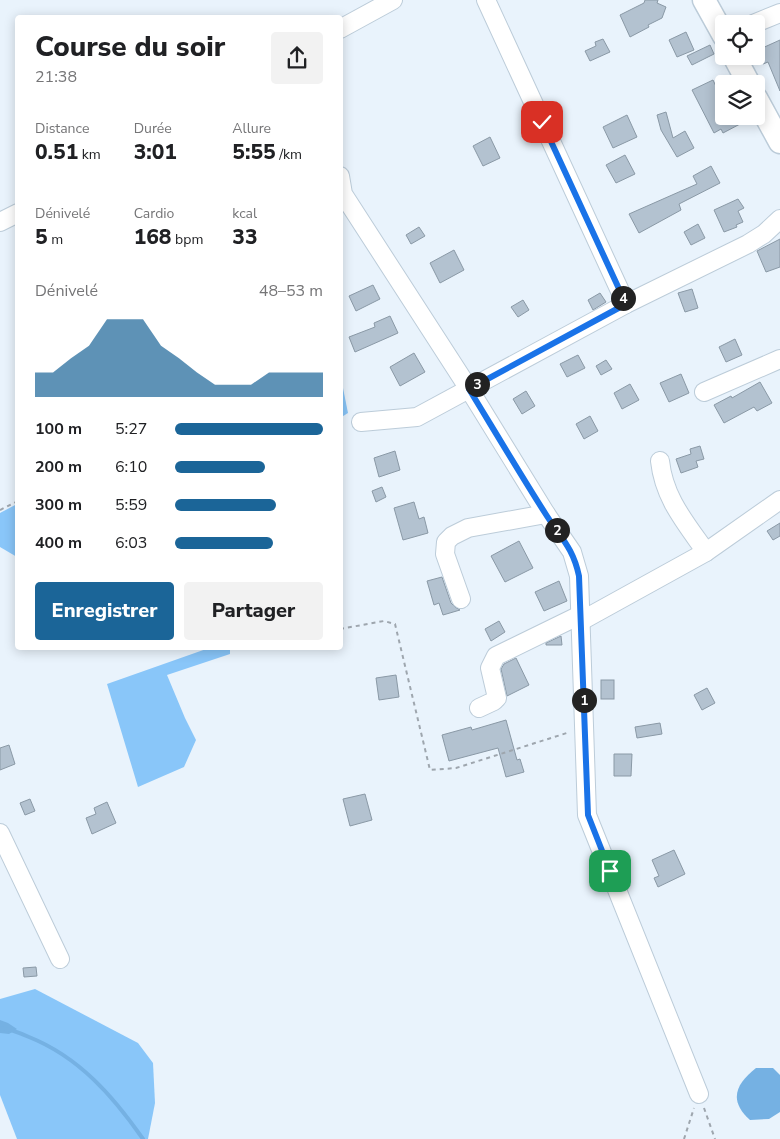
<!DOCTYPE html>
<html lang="fr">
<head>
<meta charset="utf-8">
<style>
  body { margin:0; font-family:"Nunito Sans",sans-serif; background:#f2f2f2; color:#202124; height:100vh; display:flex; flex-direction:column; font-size:19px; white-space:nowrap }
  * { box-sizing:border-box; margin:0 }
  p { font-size:16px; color:#757577 }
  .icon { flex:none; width:28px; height:28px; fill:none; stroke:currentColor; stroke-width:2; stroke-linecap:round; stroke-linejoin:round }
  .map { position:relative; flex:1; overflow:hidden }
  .panel { position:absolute; left:15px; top:15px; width:328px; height:635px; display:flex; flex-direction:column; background:#fff; border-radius:5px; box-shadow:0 2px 12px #0003 }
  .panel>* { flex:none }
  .buttons { position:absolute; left:715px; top:15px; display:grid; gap:10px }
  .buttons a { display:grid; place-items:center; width:50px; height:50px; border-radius:5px; background:#fff; box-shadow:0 2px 12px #0003; font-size:25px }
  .pin { position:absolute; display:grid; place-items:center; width:42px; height:42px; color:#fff; margin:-21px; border-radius:10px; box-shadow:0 2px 8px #0006 }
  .km { position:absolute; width:25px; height:25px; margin:-12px; border-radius:50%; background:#222; color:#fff; font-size:14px; line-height:25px; text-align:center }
  .round { display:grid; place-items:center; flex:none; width:52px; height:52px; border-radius:5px; background:#f2f2f2 }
  .summary { display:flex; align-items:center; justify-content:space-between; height:85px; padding:0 20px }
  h1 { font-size:28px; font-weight:800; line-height:38px }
  .metrics { display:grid; grid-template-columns:repeat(3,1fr); gap:8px; height:85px; padding:5px 20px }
  .metrics div { display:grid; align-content:center }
  .metrics b { font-size:21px; font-weight:800 }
  .metrics small { font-size:14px; font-weight:400 }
  .metrics p { font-size:14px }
  .chart { height:140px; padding:10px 20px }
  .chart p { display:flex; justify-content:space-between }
  .chart svg { width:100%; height:90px; margin-top:5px; fill:#1b6598; opacity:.7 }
  .cta { display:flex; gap:10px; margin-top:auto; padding:10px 20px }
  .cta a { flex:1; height:58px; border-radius:5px; background:#1b6598; color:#fff; font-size:20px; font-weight:800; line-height:58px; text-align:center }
  .cta a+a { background:#f2f2f2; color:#202124 }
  ul { padding:0 20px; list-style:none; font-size:16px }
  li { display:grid; grid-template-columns:80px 60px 1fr; align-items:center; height:38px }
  li i { height:12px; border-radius:6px; background:#1b6598 }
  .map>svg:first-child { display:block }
</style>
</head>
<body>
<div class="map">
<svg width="780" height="1139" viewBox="0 0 780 1139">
  <rect width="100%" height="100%" fill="#e9f3fc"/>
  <g fill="#89c6f9">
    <polygon points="340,373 348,413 340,418"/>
    <polygon points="17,504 17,557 0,547 0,513"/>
    <polygon points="209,648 230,648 230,654 167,675 185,718 196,740 184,767 138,787 107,684"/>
    <polygon points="35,989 138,1043 153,1063 155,1103 148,1139 17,1139 0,1095 0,999"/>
  </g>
  <g fill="#75b1e3">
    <polygon points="0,1020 8,1023 17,1029 9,1034 0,1033"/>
    <path d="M 756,1068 L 773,1068 L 780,1075 L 780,1112 L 769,1119 L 750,1120 C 728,1100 736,1084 756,1068 Z"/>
  </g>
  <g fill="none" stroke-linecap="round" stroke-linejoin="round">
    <path stroke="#75b1e3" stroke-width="4" d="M 0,1028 C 10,1029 20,1033 29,1037 C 79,1057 113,1096 143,1139"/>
  </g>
  <g fill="#b3c2d0" stroke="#8a99a6">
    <polygon points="645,0 658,0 657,3 666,7 662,18 648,25 649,27 630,37 620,15 644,3"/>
    <polygon points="686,32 694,50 677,57 669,40"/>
    <polygon points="603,39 610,52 590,61 585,51 596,46 595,42"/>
    <polygon points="780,40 780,91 768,62 763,64 758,50"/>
    <polygon points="710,45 714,54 692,65 687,56"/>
    <polygon points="713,80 723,101 719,103 724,112 724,116 737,116 740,124 723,133 721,129 714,133 692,90"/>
    <polygon points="666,112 673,138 685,131 694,148 677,157 661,130 657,115"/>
    <polygon points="627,115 637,137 613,148 603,127"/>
    <polygon points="490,137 500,158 483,166 473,146"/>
    <polygon points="625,155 635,174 616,183 606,165"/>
    <polygon points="711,166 720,183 679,204 681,210 639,233 629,214 697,184 693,176"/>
    <polygon points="738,199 744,208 738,211 743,222 736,225 737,227 724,232 714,210"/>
    <polygon points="698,224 705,238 691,245 684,232"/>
    <polygon points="419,227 425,236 411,244 406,235"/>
    <polygon points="780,239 780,267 766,272 757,251"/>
    <polygon points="454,250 464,270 440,283 430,263"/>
    <polygon points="373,285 380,299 356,311 349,296"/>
    <polygon points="692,289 698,308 685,312 678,293"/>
    <polygon points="600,293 606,302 593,310 588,300"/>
    <polygon points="523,300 529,310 518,317 511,307"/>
    <polygon points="390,316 398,333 355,352 349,337 375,327 374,323"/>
    <polygon points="735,339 742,355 726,362 719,347"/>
    <polygon points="414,353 425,372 400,386 390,367"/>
    <polygon points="578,355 585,368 567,377 560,364"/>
    <polygon points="606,360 612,369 601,375 596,366"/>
    <polygon points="681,374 689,393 669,402 660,383"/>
    <polygon points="760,382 772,403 757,411 754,407 724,423 714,405 731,396 732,398"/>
    <polygon points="630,384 639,400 622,409 614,393"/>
    <polygon points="526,391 535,406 522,414 513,399"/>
    <polygon points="590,416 598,431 584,439 576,424"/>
    <polygon points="700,446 704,459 696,461 698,467 681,473 676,459 691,454 690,449"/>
    <polygon points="395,451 400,470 379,477 374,458"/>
    <polygon points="382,487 386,497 376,502 372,491"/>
    <polygon points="414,502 419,519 424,517 428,533 403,540 394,508"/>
    <polygon points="780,523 780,536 773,540 767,531"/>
    <polygon points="519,541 533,568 505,582 491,556"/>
    <polygon points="442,577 451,603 455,607 460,610 443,615 439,603 434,605 427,581"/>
    <polygon points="559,581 567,601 544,611 535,592"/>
    <polygon points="499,621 505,632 491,641 485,629"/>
    <polygon points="561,636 562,645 546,645 546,643"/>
    <polygon points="516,658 529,685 507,696 501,669 504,664"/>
    <polygon points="396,675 399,697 379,700 376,678"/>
    <rect x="601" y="680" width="13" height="19"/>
    <polygon points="707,688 715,703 702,710 694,695"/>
    <polygon points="506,720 517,760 520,759 524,772 506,777 498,748 449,761 442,735 471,727 472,730"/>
    <polygon points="660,723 662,734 637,738 635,727"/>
    <polygon points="9,745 15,764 0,770 0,748"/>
    <polygon points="614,754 632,754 631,776 614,776"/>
    <polygon points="365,794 372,820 350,826 343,799"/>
    <polygon points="30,799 35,811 25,815 20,803"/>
    <polygon points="107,802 116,823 92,834 86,818 96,814 94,808"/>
    <polygon points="674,850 685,874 658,887 654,878 659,876 652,860"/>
    <polygon points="36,967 37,976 24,977 23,968"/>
  </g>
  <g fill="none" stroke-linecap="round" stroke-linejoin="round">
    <defs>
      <g id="minor">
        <polyline points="486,0 626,304"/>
        <polyline points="753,24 780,13"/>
        <polyline points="340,29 393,0"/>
        <polyline points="340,176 343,194 469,389 546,514 572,552 579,576 587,815 699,1094"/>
        <polyline points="0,222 18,213"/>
        <polyline points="704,392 780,359"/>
        <polyline points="361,422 417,417 626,304 748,244 764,234 780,219"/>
        <path d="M 660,461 C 664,498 685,522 706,552"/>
        <polyline points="461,599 445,554 446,542 452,536 468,528 546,514"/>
        <polyline points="581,621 706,552 780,500"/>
        <polyline points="479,708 494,701 497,698 490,668 496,656 580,615"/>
        <polyline points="0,833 60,959"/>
      </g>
      <g id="major">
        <polyline points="704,0 724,36"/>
        <polyline points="734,56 749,84"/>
        <polyline points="756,98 780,142"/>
      </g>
    </defs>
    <use href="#minor" stroke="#bcccd9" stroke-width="20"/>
    <use href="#major" stroke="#bcccd9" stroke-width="25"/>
    <g stroke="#9ea6ae" stroke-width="2" stroke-dasharray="4 4" stroke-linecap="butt">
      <polyline points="0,510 18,501"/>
      <polyline points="340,629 384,621 395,624 430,770 456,768 570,732"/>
      <polyline points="704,1108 715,1139"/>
      <polyline points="684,1139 694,1108"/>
    </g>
    <use href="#minor" stroke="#fff" stroke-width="18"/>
    <use href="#major" stroke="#fff" stroke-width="22"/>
  </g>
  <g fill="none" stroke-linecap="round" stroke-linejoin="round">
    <defs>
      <path id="route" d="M 542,122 L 626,304 L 469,389 C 494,430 519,472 545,513 C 560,537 573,547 579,576 L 588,815 L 610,871"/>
    </defs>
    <use href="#route" stroke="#fff" stroke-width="10"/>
    <use href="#route" stroke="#1a73e8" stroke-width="6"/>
  </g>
</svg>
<div class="buttons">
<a><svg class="icon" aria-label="locate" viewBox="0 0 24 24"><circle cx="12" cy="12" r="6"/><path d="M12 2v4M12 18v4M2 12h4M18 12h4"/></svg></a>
<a><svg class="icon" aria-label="layers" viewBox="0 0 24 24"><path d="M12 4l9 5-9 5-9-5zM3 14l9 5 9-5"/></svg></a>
</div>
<div class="pin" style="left:610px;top:871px;background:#1e9e55"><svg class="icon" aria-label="arrive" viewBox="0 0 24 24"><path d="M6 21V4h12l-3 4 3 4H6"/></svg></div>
<div class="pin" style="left:542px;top:122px;background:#d93025"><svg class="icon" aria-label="check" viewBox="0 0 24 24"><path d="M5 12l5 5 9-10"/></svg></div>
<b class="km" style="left:584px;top:700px">1</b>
<b class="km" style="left:557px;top:530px">2</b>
<b class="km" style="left:477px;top:384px">3</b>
<b class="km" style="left:623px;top:298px">4</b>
<section class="panel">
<div class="summary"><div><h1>Course du soir</h1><p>21:38</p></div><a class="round"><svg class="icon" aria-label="share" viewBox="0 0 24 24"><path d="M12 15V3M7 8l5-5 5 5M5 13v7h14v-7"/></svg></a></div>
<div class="metrics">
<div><p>Distance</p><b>0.51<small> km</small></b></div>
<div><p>Durée</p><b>3:01</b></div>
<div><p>Allure</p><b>5:55<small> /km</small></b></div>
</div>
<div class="metrics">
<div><p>Dénivelé</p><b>5<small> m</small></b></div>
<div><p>Cardio</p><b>168<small> bpm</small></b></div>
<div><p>kcal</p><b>33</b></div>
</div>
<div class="chart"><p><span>Dénivelé</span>48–53 m</p>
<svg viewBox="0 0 160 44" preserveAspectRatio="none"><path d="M0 44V32L10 32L20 25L30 19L40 6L50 6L60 6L70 19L80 25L90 32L100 38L110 38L120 38L130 32L140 32L150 32L160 32V44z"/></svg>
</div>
<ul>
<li><b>100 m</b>5:27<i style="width:100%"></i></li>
<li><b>200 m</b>6:10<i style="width:61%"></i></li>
<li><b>300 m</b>5:59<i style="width:68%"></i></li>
<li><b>400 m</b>6:03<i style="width:66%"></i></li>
</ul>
<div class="cta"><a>Enregistrer</a><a>Partager</a></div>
</section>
</div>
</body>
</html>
